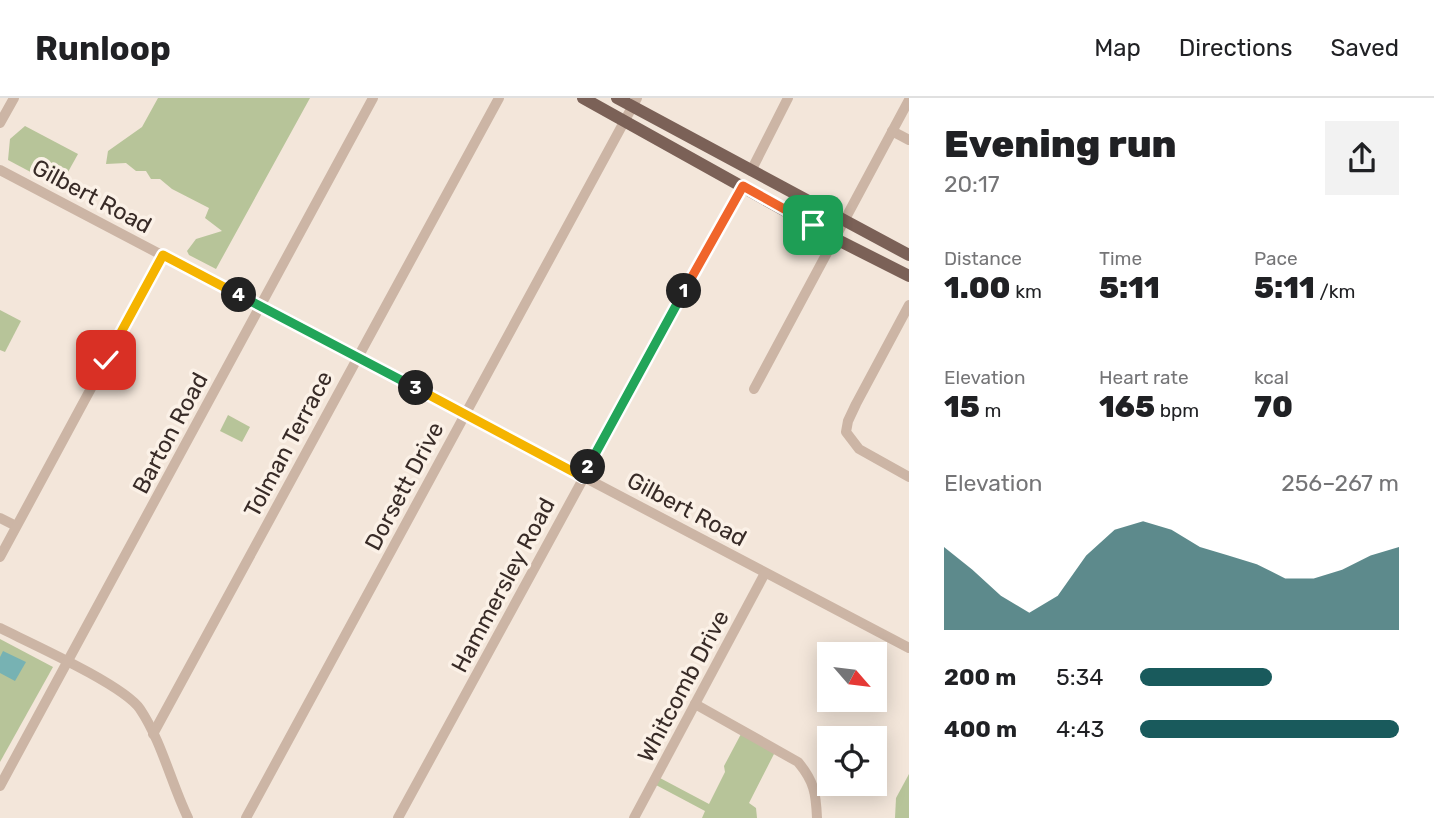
<!DOCTYPE html>
<html lang="en">
<head>
<meta charset="utf-8">
<style>
  body { margin:0; font-family:Rubik,sans-serif; background:#f2f2f2; color:#202124; height:100vh; display:flex; flex-direction:column; font-size:26px; white-space:nowrap }
  * { box-sizing:border-box; margin:0 }
  p { font-size:23px; color:#757577 }
  .icon { flex:none; width:38px; height:38px; fill:none; stroke:currentColor; stroke-width:2; stroke-linecap:round; stroke-linejoin:round }
  .map { position:relative; flex:1; overflow:hidden }
  .sheet { display:flex; flex-direction:column; background:#fff; width:525px }
  .sheet>* { flex:none }
  .needle { width:46px; rotate:118deg }
  .fabs { position:absolute; left:817px; top:544px; display:grid; gap:14px }
  .fabs a { display:grid; place-items:center; width:70px; height:70px; border-radius:0px; background:#fff; box-shadow:0 4px 18px #0003; font-size:35px }
  .pin { position:absolute; display:grid; place-items:center; width:60px; height:60px; color:#fff; margin:-30px; border-radius:14px; box-shadow:0 4px 10px #0006 }
  .km { position:absolute; width:35px; height:35px; margin:-18px; border-radius:50%; background:#222; color:#fff; font-size:19px; line-height:35px; text-align:center }
  .round { display:grid; place-items:center; flex:none; width:74px; height:74px; border-radius:0px; background:#f2f2f2 }
  .headline { display:flex; align-items:center; justify-content:space-between; height:119px; padding:0 35px }
  h1 { font-size:38px; font-weight:800; line-height:52px }
  .figures { display:grid; grid-template-columns:repeat(3,1fr); gap:10px; height:119px; padding:7px 35px }
  .figures div { display:grid; align-content:center }
  .figures b { font-size:30px; font-weight:800 }
  .figures small { font-size:19px; font-weight:400 }
  .figures p { font-size:19px }
  .chart { height:196px; padding:14px 35px }
  .chart p { display:flex; justify-content:space-between }
  .chart svg { width:100%; height:126px; margin-top:7px; fill:#195a5c; opacity:.7 }
  ul { padding:0 35px; list-style:none; font-size:23px }
  li { display:grid; grid-template-columns:112px 84px 1fr; align-items:center; height:52px }
  li i { height:18px; border-radius:9px; background:#195a5c }
  header { display:flex; align-items:center; gap:42px; box-sizing:border-box; height:98px; padding:0 35px; background:#fff; border-bottom:2px solid #e0e0e0 }
  header strong { font-size:33px }
  nav { display:flex; gap:38px; margin-inline-start:auto; font-size:24px }
  main { display:flex; flex:1; min-height:0 }
  .map>svg:first-child { display:block }
</style>
</head>
<body>
<header>
<strong>Runloop</strong>
<nav><a>Map</a><a>Directions</a><a>Saved</a></nav>
</header>
<main>
<div class="map">
<svg width="909" height="720" viewBox="0 0 909 720">
  <rect width="100%" height="100%" fill="#f3e6da"/>
  <g fill="#b7c499">
    <polygon points="158,0 310,0 216,171 189,157 187,153 196,141 222,133 205,120 209,110 172,91 160,81 151,81 146,73 136,73 126,65 106,66 108,53 142,29"/>
    <polygon points="25,28 78,56 63,83 55,87 8,62 10,41"/>
    <polygon points="0,212 21,223 5,254 0,252"/>
    <polygon points="228,317 250,329 242,344 220,333"/>
    <polygon points="0,541 53,569 0,664"/>
    <polygon points="741,636 775,654 749,705 756,710 757,720 702,720 705,713 656,687 660,680 709,706 725,674 724,668"/>
    <polygon points="909,676 909,720 895,720 896,700"/>
  </g>
  <polygon fill="#77b2b3" points="3,553 26,564 15,583 0,575 0,559"/>
  <g fill="none" stroke-linecap="round" stroke-linejoin="round">
    <g stroke="#ccb5a5" stroke-width="10">
      <polyline points="0,25 14,0"/>
      <polyline points="892,33 909,42"/>
      <polyline points="0,72 909,550"/>
      <polyline points="751,73 788,0"/>
      <polyline points="909,207 856,306 848,323 846,334 859,351 909,379"/>
      <polyline points="754,291 909,2"/>
      <polyline points="0,420 16,428"/>
      <polyline points="0,459 163,157"/>
      <path d="M 0,530 C 30,545 124,587 140,611 C 162,644 171,685 188,720"/>
      <path d="M 695,606 L 798,664 C 814,683 816,695 817,720"/>
      <polyline points="153,636 499,0"/>
      <polyline points="0,688 373,0"/>
      <polyline points="246,720 637,0"/>
      <polyline points="398,720 743,88"/>
      <polyline points="634,720 765,475"/>
    </g>
    <g stroke="#7b6157" stroke-width="12">
      <polyline points="583,0 834,140 909,178"/>
      <polyline points="617,0 909,157"/>
    </g>
  </g>
  <g fill="none" stroke-linecap="round" stroke-linejoin="round">
    <defs>
      <polyline id="split-1" points="684,193 743,88 813,127"/>
      <polyline id="split-2" points="588,369 684,193"/>
      <polyline id="split-3" points="416,290 583,379 588,369"/>
      <polyline id="split-4" points="239,197 416,290"/>
      <polyline id="split-5" points="106,262 163,157 239,197"/>
    </defs>
    <use href="#split-1" stroke="#fff" stroke-width="14"/>
    <use href="#split-2" stroke="#fff" stroke-width="14"/>
    <use href="#split-3" stroke="#fff" stroke-width="14"/>
    <use href="#split-4" stroke="#fff" stroke-width="14"/>
    <use href="#split-5" stroke="#fff" stroke-width="14"/>
    <use href="#split-1" stroke="#f0652b" stroke-width="9"/>
    <use href="#split-2" stroke="#22a559" stroke-width="9"/>
    <use href="#split-3" stroke="#f5b400" stroke-width="9"/>
    <use href="#split-4" stroke="#22a559" stroke-width="9"/>
    <use href="#split-5" stroke="#f5b400" stroke-width="9"/>
  </g>
  <g text-anchor="middle" stroke-width="7" stroke-linejoin="round" paint-order="stroke">
    <g font-size="23" fill="#382b27" stroke="#fbf1e7">
      <text transform="translate(92 98) rotate(28)" y="8">Gilbert Road</text>
      <text transform="translate(170 335) rotate(-62)" y="8">Barton Road</text>
      <text transform="translate(288 346) rotate(-62)" y="8">Tolman Terrace</text>
      <text transform="translate(404 388) rotate(-62)" y="8">Dorsett Drive</text>
      <text transform="translate(687 411) rotate(28)" y="8">Gilbert Road</text>
      <text transform="translate(503 487) rotate(-62)" y="8">Hammersley Road</text>
      <text transform="translate(683 588) rotate(-62)" y="8">Whitcomb Drive</text>
    </g>
  </g>
</svg>
<div class="fabs">
<a><svg class="needle" viewBox="-14 -14 28 28"><path d="M0-13l5 13h-10z" fill="#e53935"/><path d="M0 13l5-13h-10z" fill="#757577"/></svg></a>
<a><svg class="icon" aria-label="locate" viewBox="0 0 24 24"><circle cx="12" cy="12" r="6"/><path d="M12 2v4M12 18v4M2 12h4M18 12h4"/></svg></a>
</div>
<div class="pin" style="left:813px;top:127px;background:#1e9e55"><svg class="icon" aria-label="arrive" viewBox="0 0 24 24"><path d="M6 21V4h12l-3 4 3 4H6"/></svg></div>
<div class="pin" style="left:106px;top:262px;background:#d93025"><svg class="icon" aria-label="check" viewBox="0 0 24 24"><path d="M5 12l5 5 9-10"/></svg></div>
<b class="km" style="left:684px;top:193px">1</b>
<b class="km" style="left:588px;top:369px">2</b>
<b class="km" style="left:416px;top:290px">3</b>
<b class="km" style="left:239px;top:197px">4</b>
</div>
<section class="sheet">
<div class="headline"><div><h1>Evening run</h1><p>20:17</p></div><a class="round"><svg class="icon" aria-label="share" viewBox="0 0 24 24"><path d="M12 15V3M7 8l5-5 5 5M5 13v7h14v-7"/></svg></a></div>
<div class="figures">
<div><p>Distance</p><b>1.00<small> km</small></b></div>
<div><p>Time</p><b>5:11</b></div>
<div><p>Pace</p><b>5:11<small> /km</small></b></div>
</div>
<div class="figures">
<div><p>Elevation</p><b>15<small> m</small></b></div>
<div><p>Heart rate</p><b>165<small> bpm</small></b></div>
<div><p>kcal</p><b>70</b></div>
</div>
<div class="chart"><p><span>Elevation</span>256–267 m</p>
<svg viewBox="0 0 160 44" preserveAspectRatio="none"><path d="M0 44V15L10 23L20 32L30 38L40 32L50 18L60 9L70 6L80 9L90 15L100 18L110 21L120 26L130 26L140 23L150 18L160 15V44z"/></svg>
</div>
<ul>
<li><b>200 m</b>5:34<i style="width:51%"></i></li>
<li><b>400 m</b>4:43<i style="width:100%"></i></li>
</ul>
</section>
</main>
</body>
</html>
